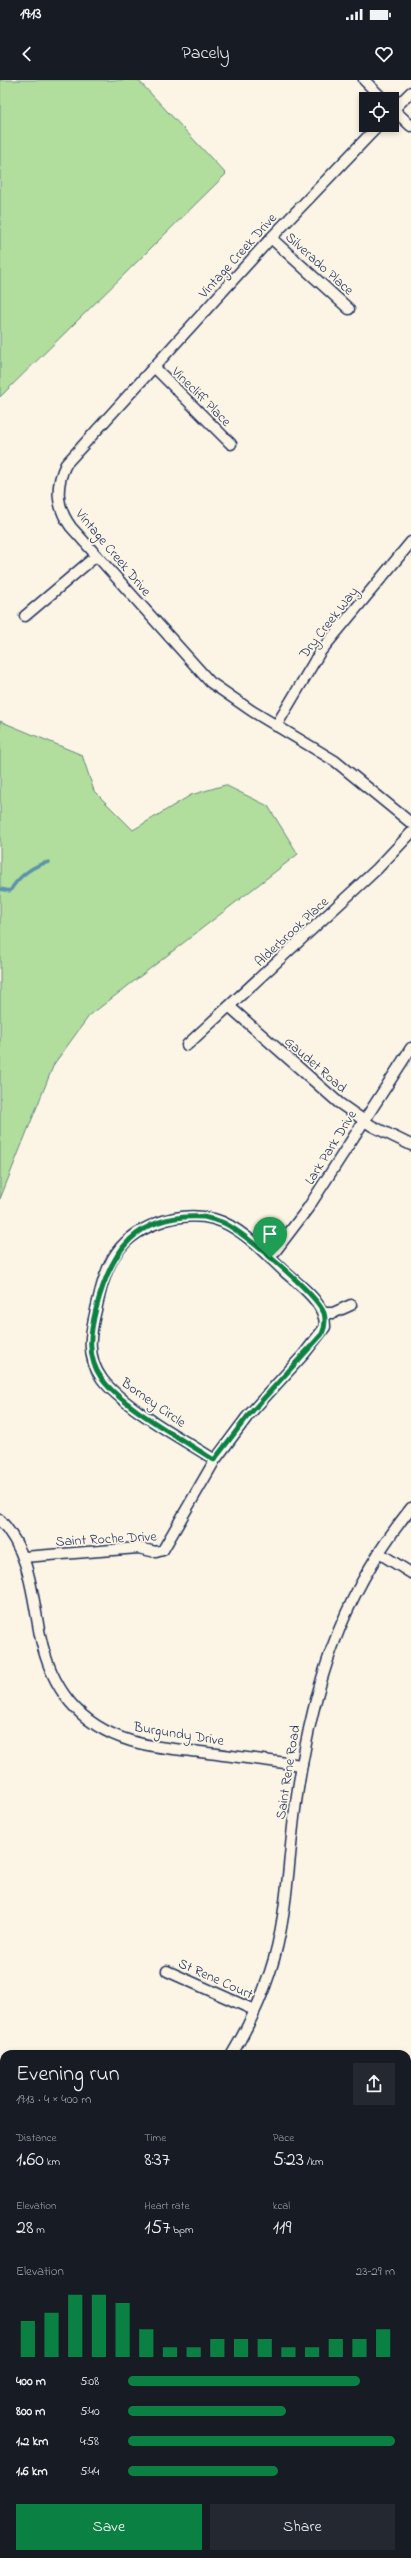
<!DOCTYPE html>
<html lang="en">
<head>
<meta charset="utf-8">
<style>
  body { margin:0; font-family:"Indie Flower",sans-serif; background:#242831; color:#f1f3f6; height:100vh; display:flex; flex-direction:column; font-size:15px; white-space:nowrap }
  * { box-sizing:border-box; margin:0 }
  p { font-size:13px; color:#9ea1a6 }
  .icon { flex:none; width:22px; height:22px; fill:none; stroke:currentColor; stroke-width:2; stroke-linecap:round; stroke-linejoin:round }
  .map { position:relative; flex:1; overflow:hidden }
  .drawer { position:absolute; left:0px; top:1970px; width:411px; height:508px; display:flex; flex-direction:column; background:#171b24; border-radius:12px 12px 0 0; box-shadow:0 2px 6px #0003 }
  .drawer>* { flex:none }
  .fabs { position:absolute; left:359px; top:12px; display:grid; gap:8px }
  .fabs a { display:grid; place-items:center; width:40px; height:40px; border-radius:0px; background:#171b24; box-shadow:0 2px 6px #0003; font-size:20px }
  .pin { position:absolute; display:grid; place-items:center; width:34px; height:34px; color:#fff; margin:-41px -17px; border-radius:50% 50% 50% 0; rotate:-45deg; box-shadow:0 0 4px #0007 }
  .pin .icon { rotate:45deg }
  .round { display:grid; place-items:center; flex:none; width:42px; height:42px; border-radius:0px; background:#242831 }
  .head { display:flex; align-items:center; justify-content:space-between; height:68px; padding:0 16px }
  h1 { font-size:22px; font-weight:600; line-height:30px }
  .figures { display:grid; grid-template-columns:repeat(3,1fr); gap:6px; height:68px; padding:4px 16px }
  .figures div { display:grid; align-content:center }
  .figures b { font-size:20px; font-weight:600 }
  .figures small { font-size:11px; font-weight:400 }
  .figures p { font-size:11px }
  .chart { height:112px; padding:8px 16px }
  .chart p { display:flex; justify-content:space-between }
  .chart svg { width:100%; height:72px; margin-top:4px; stroke:#0b8043; stroke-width:6 }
  .cta { display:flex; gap:8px; margin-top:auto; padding:8px 16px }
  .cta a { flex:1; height:46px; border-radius:0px; background:#0b8043; color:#fff; font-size:16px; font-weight:600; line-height:46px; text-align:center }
  .cta a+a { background:#242831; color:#f1f3f6 }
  ul { padding:0 16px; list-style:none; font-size:13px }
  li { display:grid; grid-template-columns:64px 48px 1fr; align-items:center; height:30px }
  li i { height:10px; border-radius:5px; background:#0b8043 }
  .status { display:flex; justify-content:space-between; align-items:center; height:28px; padding:0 20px; background:#171b24; direction:ltr }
  .status svg { height:11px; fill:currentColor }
  header { display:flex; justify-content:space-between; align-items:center; height:52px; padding:0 16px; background:#171b24; font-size:18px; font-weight:600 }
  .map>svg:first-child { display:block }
</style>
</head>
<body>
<div class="status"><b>19:13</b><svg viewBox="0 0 49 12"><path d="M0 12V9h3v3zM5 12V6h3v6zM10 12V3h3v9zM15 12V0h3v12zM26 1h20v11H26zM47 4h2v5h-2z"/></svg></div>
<header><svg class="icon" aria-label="back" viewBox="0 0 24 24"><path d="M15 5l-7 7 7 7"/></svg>Pacely<svg class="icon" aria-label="heart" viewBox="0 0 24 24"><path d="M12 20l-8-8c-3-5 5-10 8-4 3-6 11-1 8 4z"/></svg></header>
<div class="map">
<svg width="411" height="2478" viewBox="0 0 411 2478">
  <rect width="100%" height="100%" fill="#fcf5e5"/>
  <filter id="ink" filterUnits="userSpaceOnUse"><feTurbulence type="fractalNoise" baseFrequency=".025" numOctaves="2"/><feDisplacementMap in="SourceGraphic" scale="8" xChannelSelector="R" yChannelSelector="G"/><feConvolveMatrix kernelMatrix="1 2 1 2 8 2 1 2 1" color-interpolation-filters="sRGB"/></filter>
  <g filter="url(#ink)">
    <g fill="#b1de9c" stroke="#66867d">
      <polygon points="0,0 138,0 226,94 0,317"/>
      <polygon points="0,641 82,675 94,711 133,750 191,715 225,705 268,726 298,774 89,936 54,984 0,1119"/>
    </g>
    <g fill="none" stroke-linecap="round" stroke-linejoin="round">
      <path stroke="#5b93ad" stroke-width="3.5" d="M 0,809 L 10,811 C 18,797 33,785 49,782"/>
      <defs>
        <g id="minor">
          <polyline points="364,0 383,19"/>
          <polyline points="392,28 411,46"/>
          <polyline points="392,31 411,12"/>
          <path d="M 379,45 L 271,158 L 66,384 C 55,406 56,427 71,447 L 210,602 L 252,631 L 335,681 L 411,743"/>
          <polyline points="271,158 349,229"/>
          <polyline points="154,287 231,364"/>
          <polyline points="25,536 96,476"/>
          <polyline points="276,646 320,572 411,462"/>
          <polyline points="230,927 339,1023 372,1046 411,1065"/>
          <polyline points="187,965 377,789 411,753"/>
          <polyline points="270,1178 308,1128 411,968"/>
          <polyline points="324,1233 333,1233 351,1225"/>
          <path d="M 0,1440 C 30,1472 32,1514 40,1555 C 51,1608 78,1645 131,1661 C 153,1668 177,1669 200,1672 C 234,1676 268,1681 302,1685"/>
          <polyline points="379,1473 411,1493"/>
          <path d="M 24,1477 L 138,1468 L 156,1472 L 163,1470 L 215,1380 L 247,1337 L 304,1274 L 325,1247 C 326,1224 302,1207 286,1193 C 265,1174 242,1147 214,1139 C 178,1130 132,1146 113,1178 C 104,1194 100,1212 96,1230 C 90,1254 86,1277 102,1299 C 123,1327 184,1360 215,1380"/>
          <polyline points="167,1891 254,1930"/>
          <path d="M 232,1974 C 247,1949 261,1920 270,1892 C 288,1838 288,1778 296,1722 C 312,1610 339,1518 411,1428"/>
          <polyline points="407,2050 411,2045"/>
          <polyline points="0,2126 4,2125"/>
          <polyline points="407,2132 411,2136"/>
          <polyline points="0,2308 4,2310"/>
          <polyline points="407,2360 411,2360"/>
          <polyline points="0,2474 5,2474"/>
          <polyline points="218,2478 219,2474"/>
          <polyline points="388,2478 388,2474"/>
        </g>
      </defs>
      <use href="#minor" stroke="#1b2f5e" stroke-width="13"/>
      <use href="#minor" stroke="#fcf5e5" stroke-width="10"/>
    </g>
  </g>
  <g fill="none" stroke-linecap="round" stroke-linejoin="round" filter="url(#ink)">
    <defs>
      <path id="route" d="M 204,1137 C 210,1139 218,1140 224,1143 C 244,1153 316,1213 324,1233 C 326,1240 325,1247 322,1254 L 247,1337 L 214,1380 C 184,1360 121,1326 102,1299 C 86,1277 90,1253 96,1229 C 111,1170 136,1133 204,1137 Z"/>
    </defs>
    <use href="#route" stroke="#fff" stroke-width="8"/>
    <use href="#route" stroke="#0b8043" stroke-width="5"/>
  </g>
  <g text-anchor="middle" stroke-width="3.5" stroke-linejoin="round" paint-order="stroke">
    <g font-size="14" fill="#1b2f5e" stroke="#fcf5e5">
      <text transform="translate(237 175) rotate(-48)" y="5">Vintage Creek Drive</text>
      <text transform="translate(320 183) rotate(42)" y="5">Silverado Place</text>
      <text transform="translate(202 316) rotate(45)" y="5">Vinecliff Place</text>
      <text transform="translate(114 472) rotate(50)" y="5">Vintage Creek Drive</text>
      <text transform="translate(328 542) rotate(-52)" y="5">Dry Creek Way</text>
      <text transform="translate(291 851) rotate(-43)" y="5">Alderbrook Place</text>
      <text transform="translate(316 984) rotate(41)" y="5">Gaudet Road</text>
      <text transform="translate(330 1067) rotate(-58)" y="5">Lark Park Drive</text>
      <text transform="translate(154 1322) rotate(35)" y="5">Borney Circle</text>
      <text transform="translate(106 1458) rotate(-3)" y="5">Saint Roche Drive</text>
      <text transform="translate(179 1653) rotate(9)" y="5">Burgundy Drive</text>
      <text transform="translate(287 1692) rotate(-81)" y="5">Saint Rene Road</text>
      <text transform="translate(216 1898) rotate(24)" y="5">St Rene Court</text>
    </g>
  </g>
</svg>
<div class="fabs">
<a><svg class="icon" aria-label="locate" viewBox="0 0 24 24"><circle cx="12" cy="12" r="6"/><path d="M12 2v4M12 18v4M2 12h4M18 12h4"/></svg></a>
</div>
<div class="pin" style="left:270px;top:1178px;background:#1e9e55"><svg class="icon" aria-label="arrive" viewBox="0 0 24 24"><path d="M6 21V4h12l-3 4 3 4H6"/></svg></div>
<section class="drawer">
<div class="head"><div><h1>Evening run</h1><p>19:13 · 4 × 400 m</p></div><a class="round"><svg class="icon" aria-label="share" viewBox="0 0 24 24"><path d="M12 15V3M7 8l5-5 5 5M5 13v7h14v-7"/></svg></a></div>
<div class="figures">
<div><p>Distance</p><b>1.60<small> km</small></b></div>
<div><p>Time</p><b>8:37</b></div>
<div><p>Pace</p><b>5:23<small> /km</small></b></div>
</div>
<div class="figures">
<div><p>Elevation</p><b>28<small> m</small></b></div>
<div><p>Heart rate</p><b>157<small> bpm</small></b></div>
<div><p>kcal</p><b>119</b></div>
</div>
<div class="chart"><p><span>Elevation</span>23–29 m</p>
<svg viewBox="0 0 160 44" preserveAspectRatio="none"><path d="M5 44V22M15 44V17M25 44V6M35 44V6M45 44V11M55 44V27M65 44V38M75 44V38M85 44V33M95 44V33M105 44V33M115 44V38M125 44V38M135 44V33M145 44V33M155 44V27"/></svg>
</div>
<ul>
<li><b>400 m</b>5:08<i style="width:87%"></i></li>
<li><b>800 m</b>5:40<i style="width:59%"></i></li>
<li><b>1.2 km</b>4:58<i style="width:100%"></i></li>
<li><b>1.6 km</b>5:44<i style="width:56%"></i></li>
</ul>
<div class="cta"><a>Save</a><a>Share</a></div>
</section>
</div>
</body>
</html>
